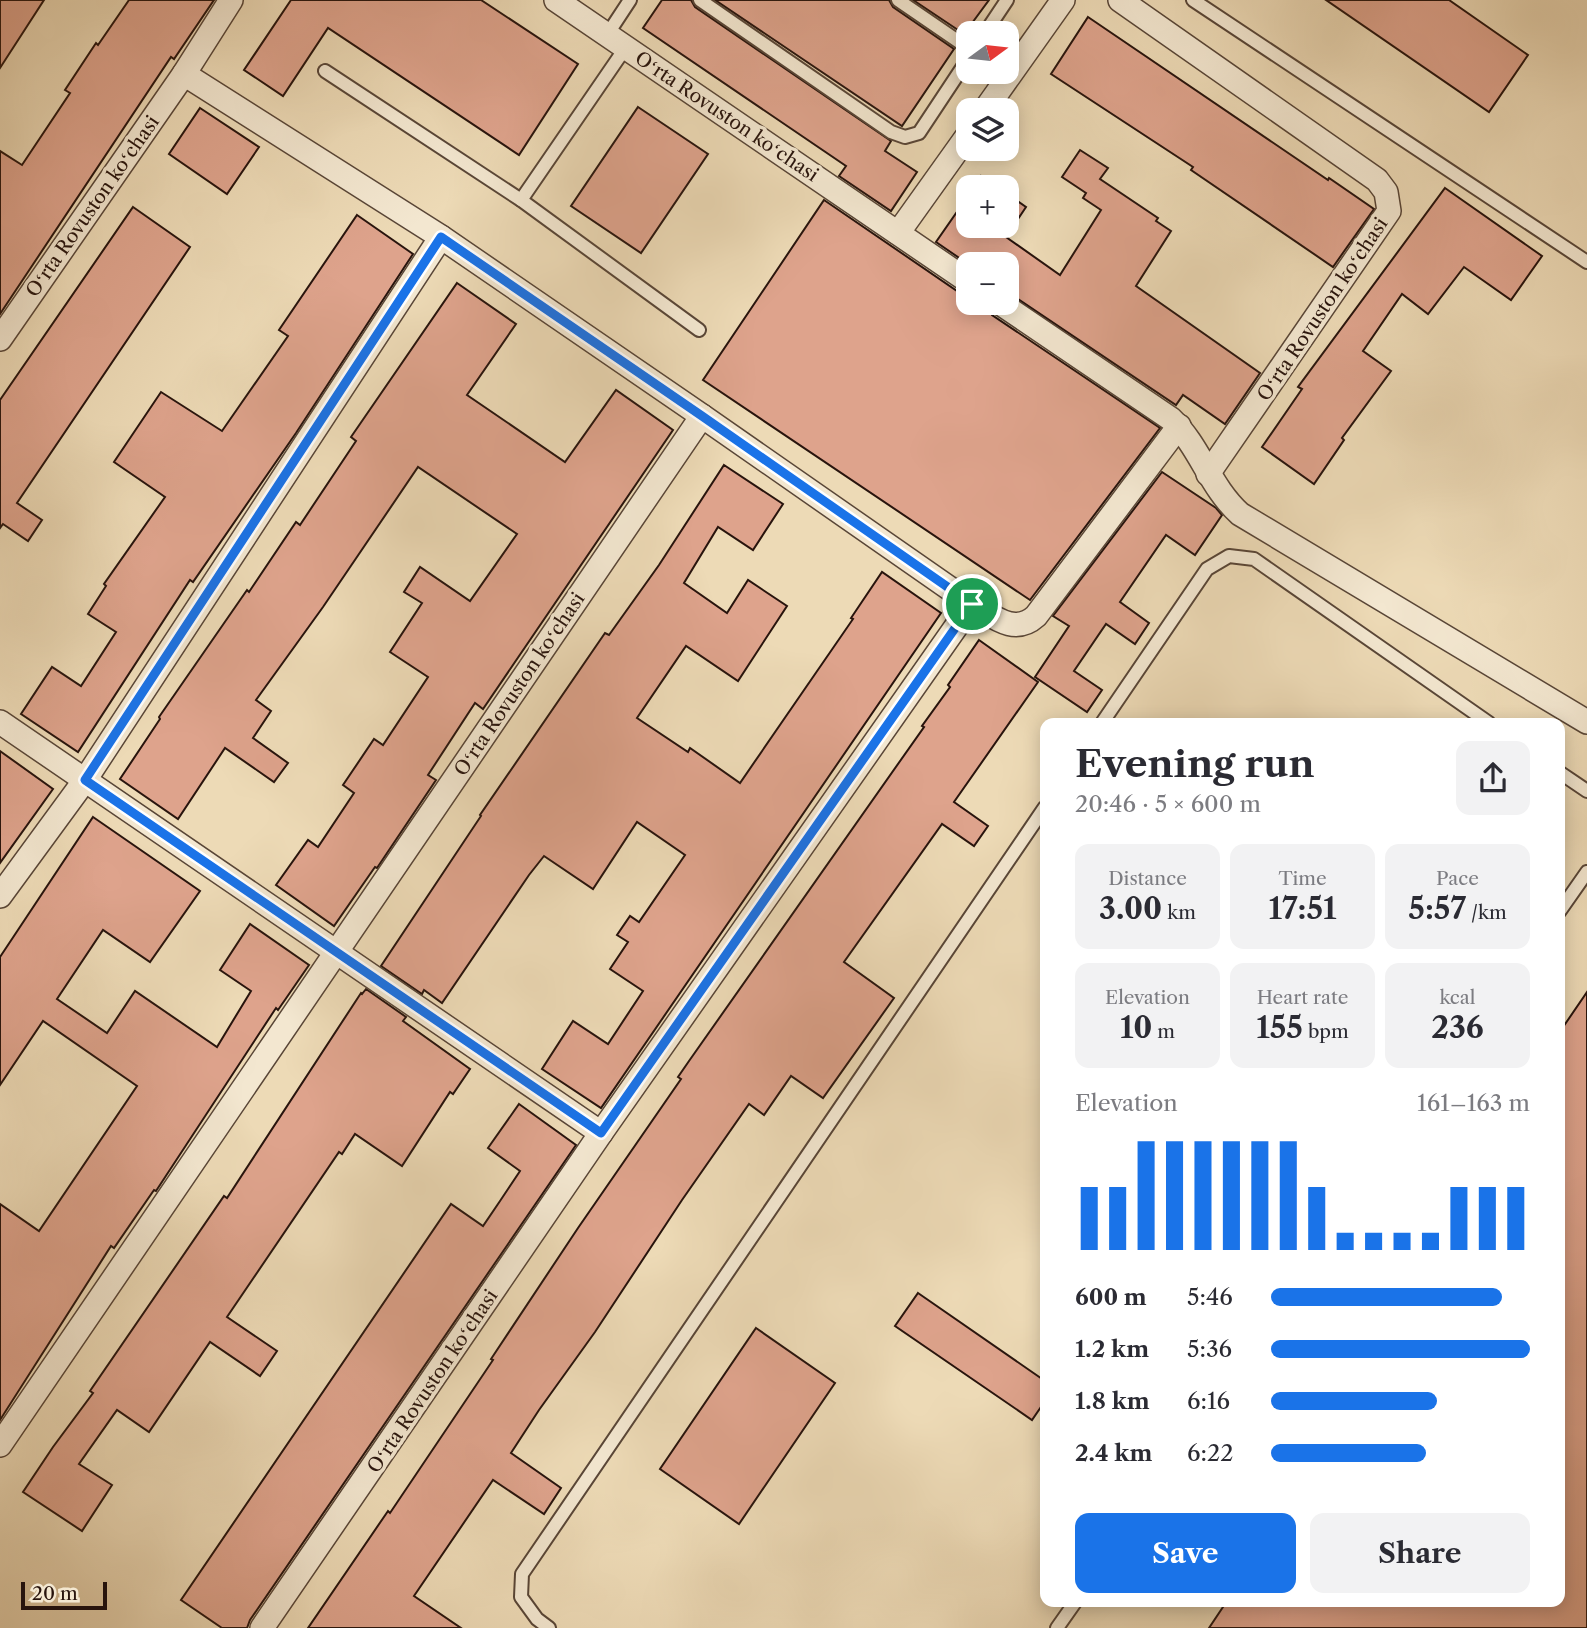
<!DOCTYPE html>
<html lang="en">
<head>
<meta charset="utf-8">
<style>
  body { margin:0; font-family:"Libre Caslon Text",serif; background:#f2f2f3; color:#2b2b33; height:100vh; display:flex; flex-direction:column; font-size:26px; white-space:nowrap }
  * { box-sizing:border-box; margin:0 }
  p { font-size:23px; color:#7c7c81 }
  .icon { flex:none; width:38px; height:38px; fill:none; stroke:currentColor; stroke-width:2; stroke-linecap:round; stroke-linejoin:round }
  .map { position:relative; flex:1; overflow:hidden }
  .side { position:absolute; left:1040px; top:718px; width:525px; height:889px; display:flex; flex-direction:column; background:#fff; border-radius:14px; box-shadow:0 4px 18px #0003 }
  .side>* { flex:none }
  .needle { width:46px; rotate:75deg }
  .tools { position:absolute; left:956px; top:21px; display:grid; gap:14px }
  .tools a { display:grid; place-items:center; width:63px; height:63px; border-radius:14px; background:#fff; box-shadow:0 4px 18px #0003; font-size:35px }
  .scale { position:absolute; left:21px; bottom:18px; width:86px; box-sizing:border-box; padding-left:7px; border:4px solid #28140d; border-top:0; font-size:19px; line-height:24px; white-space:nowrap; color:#28140d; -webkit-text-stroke:5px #f3e7d0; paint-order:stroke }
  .pin { position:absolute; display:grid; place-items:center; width:60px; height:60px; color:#fff; margin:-30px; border:4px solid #fff; border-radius:50%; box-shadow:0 2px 7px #0007 }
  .round { display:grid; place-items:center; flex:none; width:74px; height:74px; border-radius:14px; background:#f2f2f3 }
  .headline { display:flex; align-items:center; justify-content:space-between; height:119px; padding:0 35px }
  h1 { font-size:38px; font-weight:700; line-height:52px }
  .stats { display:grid; grid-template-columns:repeat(3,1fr); gap:10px; height:119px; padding:7px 35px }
  .stats div { display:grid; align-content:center; border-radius:14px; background:#f2f2f3; text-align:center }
  .stats b { font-size:30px; font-weight:700 }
  .stats small { font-size:19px; font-weight:400 }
  .stats p { font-size:19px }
  .chart { height:196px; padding:14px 35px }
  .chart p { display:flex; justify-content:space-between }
  .chart svg { width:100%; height:126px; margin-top:7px; stroke:#1a73e8; stroke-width:6 }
  .primary-button { display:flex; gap:14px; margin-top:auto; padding:14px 35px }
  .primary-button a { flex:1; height:80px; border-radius:14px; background:#1a73e8; color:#fff; font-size:28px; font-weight:700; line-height:80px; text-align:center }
  .primary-button a+a { background:#f2f2f3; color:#2b2b33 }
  ul { padding:0 35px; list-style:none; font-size:23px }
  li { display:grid; grid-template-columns:112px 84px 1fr; align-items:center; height:52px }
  li i { height:18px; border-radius:9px; background:#1a73e8 }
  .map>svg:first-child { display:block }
</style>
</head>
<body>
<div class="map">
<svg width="1587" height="1628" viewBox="0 0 1587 1628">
  <rect width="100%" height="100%" fill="#eddab6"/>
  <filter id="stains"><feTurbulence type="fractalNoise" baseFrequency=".00286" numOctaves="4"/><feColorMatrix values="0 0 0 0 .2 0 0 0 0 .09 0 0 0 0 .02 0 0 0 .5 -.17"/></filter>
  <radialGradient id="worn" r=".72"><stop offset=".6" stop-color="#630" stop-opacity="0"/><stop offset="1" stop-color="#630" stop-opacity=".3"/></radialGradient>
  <g fill="#dea38c" stroke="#28140d" stroke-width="2">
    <polygon points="0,0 44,0 0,68"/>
    <polygon points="129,0 214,0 174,59 171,57 0,314 0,151 22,165 70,93 65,90 96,43 98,45"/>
    <polygon points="291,0 481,0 578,64 519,155 328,28 283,96 244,70"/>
    <polygon points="662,0 691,0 695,7 891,141 885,151 917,172 891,211 839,176 846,166 643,28"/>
    <polygon points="715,0 889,0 893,7 954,49 902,126"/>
    <polygon points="913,0 989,0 964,34"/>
    <polygon points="1326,0 1449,0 1528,55 1489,112"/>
    <polygon points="1088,17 1328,180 1329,178 1374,209 1333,267 1191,170 1193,167 1051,74"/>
    <polygon points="638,107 708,154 641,253 571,206"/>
    <polygon points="200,108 259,147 227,194 169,154"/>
    <polygon points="1080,150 1108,168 1100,179 1158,218 1156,221 1171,231 1136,286 1260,373 1225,424 1183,395 1176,405 1006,291 1006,264 968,264 936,242 968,196 968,226 1006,226 1006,193 1026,207 1006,237 1060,275 1101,210 1083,198 1086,193 1062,177"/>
    <polygon points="981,176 998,187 974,187"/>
    <polygon points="1445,188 1542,256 1511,300 1464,267 1428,314 1402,294 1363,351 1391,371 1342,438 1344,440 1314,484 1262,447 1302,389 1298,387"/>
    <polygon points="824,200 960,293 968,295 968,303 986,303 992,315 1160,428 1030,600 703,380"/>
    <polygon points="133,207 190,247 17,503 42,520 28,541 3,524 0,528 0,400"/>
    <polygon points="357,215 413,254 296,433 193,582 190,580 78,752 21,714 52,667 81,686 116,632 88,614 106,586 104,584 165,497 114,462 161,392 222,431 288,336 279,330"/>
    <polygon points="457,283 516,324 467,395 565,462 616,390 673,430 483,709 475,703 428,775 436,780 377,868 375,867 334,926 276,885 308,840 318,847 354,793 343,785 374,739 383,745 428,677 390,652 422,603 404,592 420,567 470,601 517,534 418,467 323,607 256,700 271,711 253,738 288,763 274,782 225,748 178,819 120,779 160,719 159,717 247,590 249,592 296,522 300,525 356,441 351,437"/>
    <polygon points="724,465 783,504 753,550 718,527 684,583 727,613 748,580 787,606 738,681 686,646 637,718 688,752 690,748 740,783 853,619 851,618 882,572 941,613 601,1108 542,1069 573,1021 608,1044 643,991 610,969 628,942 617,935 630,916 639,922 685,855 637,822 593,889 544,856 529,875 442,1003 424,990 422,994 381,966 481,816 480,815 605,633 609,635 659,565"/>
    <polygon points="1162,472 1216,508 1222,515 1195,555 1166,535 1120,602 1149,623 1135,644 1106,624 1074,671 1102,690 1087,712 1035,677 1069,626 1053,616"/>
    <polygon points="979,640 1038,682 954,802 988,826 974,846 942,824 844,962 894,998 823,1098 791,1076 764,1115 749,1104 682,1200 595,1332 539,1410 511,1453 561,1488 544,1514 493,1480 414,1596 461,1628 308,1628 388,1511 390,1513 493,1360 491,1359 578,1228 681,1079 678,1077 689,1061 924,727 922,726 950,687 948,685"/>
    <polygon points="0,751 53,789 0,863"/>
    <polygon points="93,817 200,891 150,962 103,930 57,999 107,1033 135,991 217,1047 251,991 220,970 250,924 309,965 278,1010 276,1008 156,1191 154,1190 114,1248 111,1246 0,1420 0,1204 39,1231 137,1086 43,1021 0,1085 0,957"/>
    <polygon points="366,989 406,1017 403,1021 470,1069 453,1094 450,1092 402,1166 355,1134 342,1154 339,1152 227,1317 277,1351 260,1376 210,1342 149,1432 117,1410 79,1464 112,1485 82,1531 23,1492 53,1447 93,1393 90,1391 224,1196 227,1198 361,993 362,994"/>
    <polygon points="1587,992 1587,1628 1209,1628 1227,1601 1559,1601 1559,1033"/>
    <polygon points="519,1104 576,1145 250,1620 247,1628 222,1628 181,1600 451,1204 483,1226 500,1201 520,1171 488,1148"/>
    <polygon points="918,1293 1045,1381 1045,1401 1032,1420 895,1326"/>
    <polygon points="756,1328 835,1383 739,1524 660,1469"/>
  </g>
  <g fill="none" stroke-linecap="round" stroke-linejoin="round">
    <defs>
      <g id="service">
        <polyline points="700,0 891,132 905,137 919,133 968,59"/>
        <polyline points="898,0 968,48"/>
        <polyline points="1193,0 1587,262"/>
        <polyline points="985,33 1007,0"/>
        <polyline points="607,35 630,0"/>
        <polyline points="325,71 521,200 699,330"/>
        <polyline points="521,200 626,47"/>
        <polyline points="1102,723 1207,569 1229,556 1254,559 1489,723"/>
        <polyline points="1559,772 1587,791"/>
        <polyline points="1559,912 1587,872"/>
        <polyline points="549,1628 537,1619 521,1597 522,1574 1045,807"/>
        <polyline points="1057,1628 1076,1601"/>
      </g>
      <g id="minor">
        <polyline points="556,0 968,281"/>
        <polyline points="1120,0 1377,180 1386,192 1389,211 1208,474"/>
        <path d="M 184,74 L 441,237 L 702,416 L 972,604 C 993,616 1014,636 1036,616 L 1179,426"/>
        <polyline points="985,110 1063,0"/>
        <polyline points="898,233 968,135"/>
        <path d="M 1000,303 L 1171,419 C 1200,447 1210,487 1240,514 L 1587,722"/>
        <polyline points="0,339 184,74 231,0"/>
        <polyline points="0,722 601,1133"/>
        <polyline points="0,896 85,780 441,237"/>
        <polyline points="0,1445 702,416"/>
        <polyline points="262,1628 601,1133 972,604"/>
      </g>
    </defs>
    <use href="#service" stroke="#594637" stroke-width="16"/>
    <use href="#minor" stroke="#594637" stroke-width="26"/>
    <use href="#service" stroke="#f3e7d0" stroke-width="12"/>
    <use href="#minor" stroke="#f3e7d0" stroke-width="23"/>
  </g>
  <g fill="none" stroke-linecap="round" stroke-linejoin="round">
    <defs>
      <polygon id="route" points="441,237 702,416 972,604 601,1133 85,780"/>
    </defs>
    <use href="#route" stroke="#fff" stroke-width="14"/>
    <use href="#route" stroke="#1a73e8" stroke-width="9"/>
  </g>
  <g text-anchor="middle" stroke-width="7" stroke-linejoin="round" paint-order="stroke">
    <g font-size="19" fill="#28140d" stroke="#f3e7d0">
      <text transform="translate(727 116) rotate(34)" y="7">Oʻrta Rovuston koʻchasi</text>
      <text transform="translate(92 206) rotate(-55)" y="7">Oʻrta Rovuston koʻchasi</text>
      <text transform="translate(1322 309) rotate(-56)" y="7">Oʻrta Rovuston koʻchasi</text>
      <text transform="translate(519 684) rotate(-56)" y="7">Oʻrta Rovuston koʻchasi</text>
      <text transform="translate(432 1381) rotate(-56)" y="7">Oʻrta Rovuston koʻchasi</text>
    </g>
  </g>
  <rect width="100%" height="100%" filter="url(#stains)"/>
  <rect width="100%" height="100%" fill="url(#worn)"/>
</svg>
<div class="tools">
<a><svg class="needle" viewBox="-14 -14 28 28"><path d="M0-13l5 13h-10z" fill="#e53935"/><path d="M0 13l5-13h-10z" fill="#7c7c81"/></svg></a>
<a><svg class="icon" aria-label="layers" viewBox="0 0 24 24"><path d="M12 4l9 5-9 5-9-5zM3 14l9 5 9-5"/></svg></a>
<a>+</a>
<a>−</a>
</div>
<div class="scale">20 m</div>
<div class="pin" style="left:972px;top:604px;background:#1e9e55"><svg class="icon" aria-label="arrive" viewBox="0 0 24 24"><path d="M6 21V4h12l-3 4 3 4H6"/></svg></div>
<section class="side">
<div class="headline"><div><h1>Evening run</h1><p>20:46 · 5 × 600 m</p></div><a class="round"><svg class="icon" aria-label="share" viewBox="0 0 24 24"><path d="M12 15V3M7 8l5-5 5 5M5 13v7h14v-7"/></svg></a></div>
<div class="stats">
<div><p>Distance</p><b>3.00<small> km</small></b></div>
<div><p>Time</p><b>17:51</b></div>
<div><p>Pace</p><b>5:57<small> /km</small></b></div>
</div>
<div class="stats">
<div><p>Elevation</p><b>10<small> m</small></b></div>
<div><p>Heart rate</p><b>155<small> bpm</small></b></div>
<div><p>kcal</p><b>236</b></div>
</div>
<div class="chart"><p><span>Elevation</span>161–163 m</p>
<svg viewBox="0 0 160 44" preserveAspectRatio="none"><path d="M5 44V22M15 44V22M25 44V6M35 44V6M45 44V6M55 44V6M65 44V6M75 44V6M85 44V22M95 44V38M105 44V38M115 44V38M125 44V38M135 44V22M145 44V22M155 44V22"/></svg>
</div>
<ul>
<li><b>600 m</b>5:46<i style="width:89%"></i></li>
<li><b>1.2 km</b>5:36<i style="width:100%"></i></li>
<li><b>1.8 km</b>6:16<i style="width:64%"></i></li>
<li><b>2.4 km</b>6:22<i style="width:60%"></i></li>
</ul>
<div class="primary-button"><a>Save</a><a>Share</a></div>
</section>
</div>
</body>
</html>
